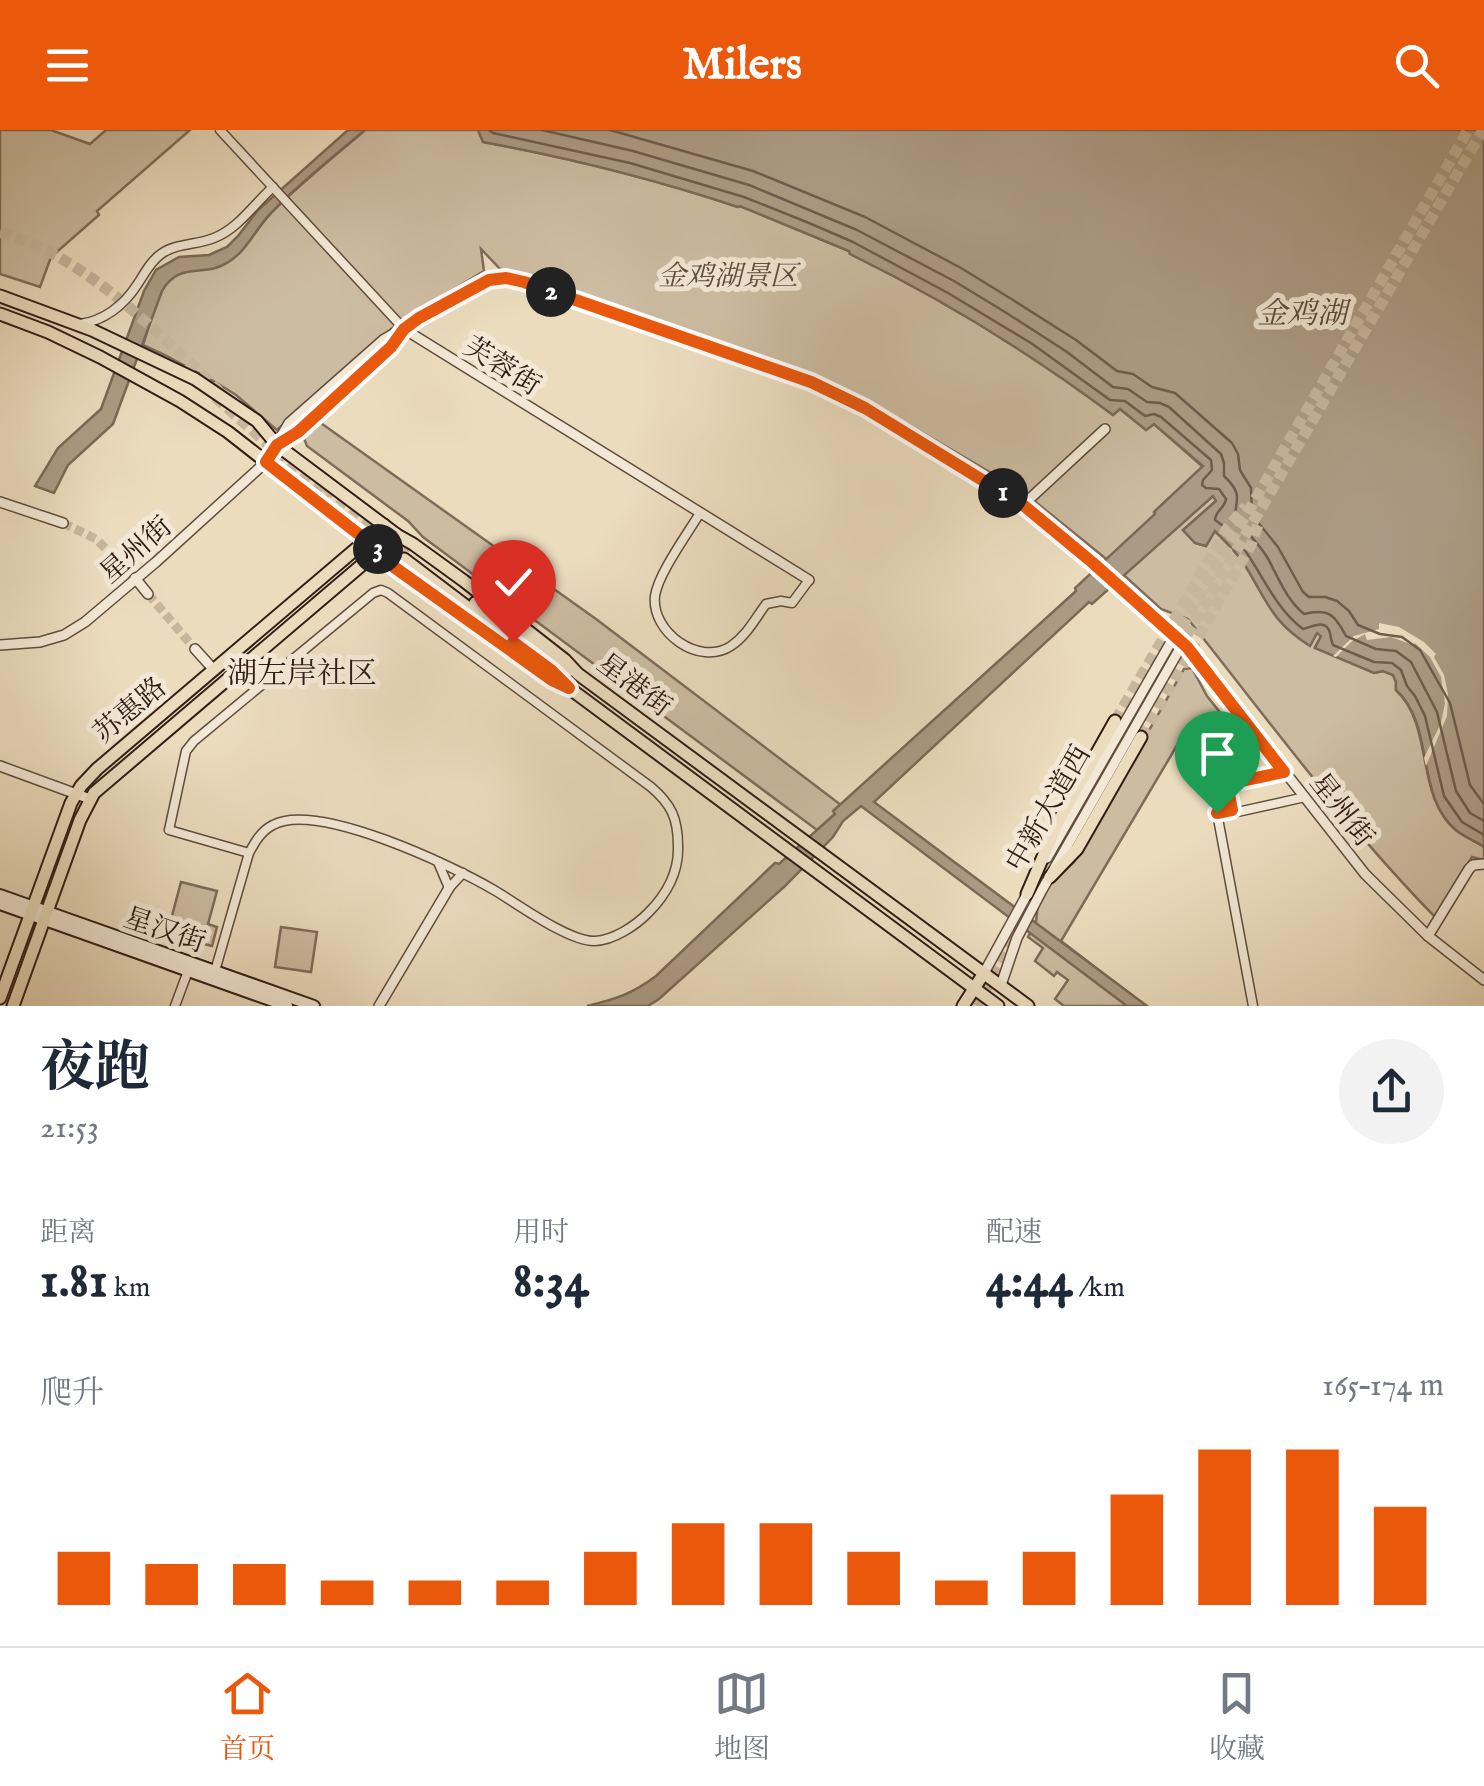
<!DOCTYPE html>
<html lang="zh">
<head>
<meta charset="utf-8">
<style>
  body { margin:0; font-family:"IM FELL English","Noto Serif SC",serif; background:#f2f2f3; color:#1f2937; height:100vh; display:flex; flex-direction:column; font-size:38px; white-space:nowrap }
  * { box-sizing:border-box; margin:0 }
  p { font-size:32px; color:#747a83 }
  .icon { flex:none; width:55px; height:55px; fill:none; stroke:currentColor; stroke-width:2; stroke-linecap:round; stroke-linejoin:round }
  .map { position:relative; height:876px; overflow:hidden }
  .side { display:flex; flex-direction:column; background:#fff; flex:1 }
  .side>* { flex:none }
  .pin { position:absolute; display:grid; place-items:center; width:85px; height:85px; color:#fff; margin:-102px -42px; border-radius:50% 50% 50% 0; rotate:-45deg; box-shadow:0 0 10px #0007 }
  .pin .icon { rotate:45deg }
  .km { position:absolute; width:50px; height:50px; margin:-25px; border-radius:50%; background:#222; color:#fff; font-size:28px; line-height:50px; text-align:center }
  .round { display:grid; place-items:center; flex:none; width:105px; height:105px; border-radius:52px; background:#f2f2f3 }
  .overview { display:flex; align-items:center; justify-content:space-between; height:170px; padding:0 40px }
  h1 { font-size:55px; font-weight:700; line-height:75px }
  .stats { display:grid; grid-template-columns:repeat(3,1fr); gap:15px; height:170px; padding:10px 40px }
  .stats div { display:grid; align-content:center }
  .stats b { font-size:50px; font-weight:700 }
  .stats small { font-size:28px; font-weight:400 }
  .stats p { font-size:28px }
  .chart { height:280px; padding:20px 40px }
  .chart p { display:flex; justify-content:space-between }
  .chart svg { width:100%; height:180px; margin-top:10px; stroke:#ea580c; stroke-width:6 }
  header { display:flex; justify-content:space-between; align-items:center; height:130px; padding:0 40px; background:#ea580c; color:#fff; font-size:45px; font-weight:700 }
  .dock { display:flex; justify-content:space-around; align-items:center; height:140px; border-top:2px solid #e0e1e3; background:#fff; font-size:28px; color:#747a83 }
  .dock a { display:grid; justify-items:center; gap:5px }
  .dock .active { color:#ea580c }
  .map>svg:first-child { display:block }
</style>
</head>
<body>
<header><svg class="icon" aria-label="menu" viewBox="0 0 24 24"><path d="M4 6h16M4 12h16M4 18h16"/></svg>Milers<svg class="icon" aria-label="search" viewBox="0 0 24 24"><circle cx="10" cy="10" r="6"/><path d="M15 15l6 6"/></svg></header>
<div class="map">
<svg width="1484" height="876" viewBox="0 0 1484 876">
  <rect width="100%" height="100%" fill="#ebdcbe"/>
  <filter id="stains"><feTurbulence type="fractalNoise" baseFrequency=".002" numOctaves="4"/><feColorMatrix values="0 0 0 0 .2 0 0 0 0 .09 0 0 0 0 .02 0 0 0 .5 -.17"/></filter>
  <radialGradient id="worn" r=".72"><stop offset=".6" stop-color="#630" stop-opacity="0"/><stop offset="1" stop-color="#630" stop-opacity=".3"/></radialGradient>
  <g fill="#ccbca1" stroke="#7f6c5a" stroke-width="2.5">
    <polygon points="0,0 51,0 90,14 106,0 190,0 97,81 99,85 51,127 40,157 0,144"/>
    <path d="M 365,0 L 478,0 L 483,12 C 570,28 654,49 738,77 L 740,76 L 849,121 L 850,124 C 944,170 1030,222 1113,285 L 1120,279 L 1146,300 L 1154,294 L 1203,337 L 1154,382 L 1172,402 L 1213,366 L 1217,370 L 1183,400 L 1195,413 L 1206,416 L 1214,400 C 1226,412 1237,423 1246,436 C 1266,470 1274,494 1310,515 L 1317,503 L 1322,505 L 1315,517 L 1374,543 L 1383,541 L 1393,545 L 1396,552 L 1396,560 C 1435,597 1414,666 1457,701 C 1465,707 1475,711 1484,717 L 1484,730 L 1472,727 L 1436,788 C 1345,695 1269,591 1188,489 L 1161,479 L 1105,428 L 1022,361 L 865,269 L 786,235 L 504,143 L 481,119 L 484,141 L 399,192 L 277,300 L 236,265 L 217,253 L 165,225 L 143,215 C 149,197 156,165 168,151 C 180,136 209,143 226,133 C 246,121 256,99 272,82 C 301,53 334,27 365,0 Z"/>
    <polygon points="318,291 596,489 841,675 834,681 835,684 817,700 423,407 408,391 307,316 303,306"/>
    <polygon points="1192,538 1207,566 1246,615 1214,623 1182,607 1061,811 1130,864 1124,873 1127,876 1064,876 1055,869 1068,850 1057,842 1054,846 1035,831 1043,818 1028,807 1036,792 1038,774 1043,765 1052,752 1074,732 1184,539"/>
    <polygon points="181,752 217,761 208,794 217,797 212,816 177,807 179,800 169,797"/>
    <polygon points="281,797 317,802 311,842 275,837"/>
  </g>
  <g fill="#ac9b84" stroke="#7b6957" stroke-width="2.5">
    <path d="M 348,0 L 365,0 C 333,27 299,53 271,83 C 256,98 248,119 230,131 C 205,149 179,130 162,161 L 113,294 L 68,335 L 54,363 L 35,356 L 58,318 L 101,279 L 144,161 L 156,140 L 179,127 L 209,125 L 227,117 L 238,106 L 258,80 Z"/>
    <path d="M 478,0 L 1484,0 L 1484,717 C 1475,711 1465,707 1457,701 C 1414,666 1436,596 1396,560 L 1396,552 L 1393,545 L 1383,541 L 1374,543 L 1315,518 L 1321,506 L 1317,503 L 1310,516 C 1272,492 1268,473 1246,437 C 1238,423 1226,412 1215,401 L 1206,416 L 1195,413 L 1183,400 L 1216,371 L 1213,366 L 1092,474 L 1089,472 L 874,672 L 1147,876 L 1127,876 L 861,676 L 843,691 L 833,707 L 785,756 L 659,869 L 648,876 L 587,876 C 616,869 632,864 656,846 L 775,733 L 779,734 L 835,684 L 833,681 L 1076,461 L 1075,458 L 1155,384 L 1155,381 L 1203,336 L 1154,294 L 1146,300 L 1120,279 L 1113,285 C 1030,223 944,170 850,124 L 849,121 L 740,76 L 738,77 C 654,49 570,28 483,12 Z"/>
  </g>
  <polygon fill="#ebdcbe" points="1379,493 1399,497 1424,512 1436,524 1434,527 1444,545 1448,564 1447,586 1426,636 1424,628 1441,593 1445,573 1441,547 1430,527 1415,513 1413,515 1391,507 1367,510 1365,504 1351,512 1336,527 1333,526 1354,506 1379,499"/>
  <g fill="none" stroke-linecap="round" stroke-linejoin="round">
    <g stroke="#6f5c4c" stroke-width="2.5">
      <path d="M 489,0 L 493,3 L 630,33 L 744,67 L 809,93 L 853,112 L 948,163 L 1031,213 L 1110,270 L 1125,271 L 1145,286 L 1154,284 L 1161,287 L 1211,330 L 1212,340 L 1203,350 L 1202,355 L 1206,358 L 1219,359 L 1226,369 C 1225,378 1215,381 1215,390 C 1256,417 1264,470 1303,499 C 1312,497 1326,488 1330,503 C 1331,507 1331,511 1333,515 L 1374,532 L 1392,533 L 1401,540 L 1407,556 L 1415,566 L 1425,586 L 1444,666 L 1462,692 L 1484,705"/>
      <path d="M 542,0 L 633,21 L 749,55 L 857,100 L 954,151 L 1005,182 L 1067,222 L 1113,257 L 1128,259 L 1147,272 L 1160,273 L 1169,277 L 1221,324 L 1224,333 L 1224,346 C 1241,362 1238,367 1234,388 C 1246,401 1258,412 1267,427 C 1279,448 1285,468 1304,484 C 1329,478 1335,485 1346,506 L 1376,519 L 1396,521 L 1411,532 L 1437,582 L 1456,661 L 1470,683 L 1484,691"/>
      <polyline points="610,0 753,41 865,87 961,138 1013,170 1076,210 1117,241 1133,244 1152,257 1175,263 1232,313 1238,324 1240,340 1251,358 1252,385 1278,417 1303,462 1309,467 1325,467 1337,471 1349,481 1358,495 1380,504 1402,507 1420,520 1450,573 1470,655 1484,674"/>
    </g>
    <g stroke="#c6b69c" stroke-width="9" stroke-dasharray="9 4.5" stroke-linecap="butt">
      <polyline points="63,393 96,409 135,448"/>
      <polyline points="148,464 195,519"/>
    </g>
    <g stroke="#c6b69c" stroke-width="11" stroke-dasharray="11 5.5" stroke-linecap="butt">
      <path d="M 0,102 C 85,126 157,202 219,261"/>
      <polyline points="215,267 328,368"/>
      <polyline points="326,357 408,423"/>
      <polyline points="1173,512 1468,0"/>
      <polyline points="1178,520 1483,0"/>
      <polyline points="1115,591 1228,397 1246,376"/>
      <polyline points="1141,607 1251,415 1259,392"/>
      <polyline points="1035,756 1056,720"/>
      <polyline points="977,876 1017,801"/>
    </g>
    <defs>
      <g id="minor">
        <polyline points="220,0 404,199"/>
        <path d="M 80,194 C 104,191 124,175 137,155 C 145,143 150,132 161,124 C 176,113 197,115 214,108 C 239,98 253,75 273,57"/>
        <path d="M 700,383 C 688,403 658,444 655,466 C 651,502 699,537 731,516 C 747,505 755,489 766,474 L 781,471 L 792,473 L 809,450"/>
        <polyline points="1284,641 1227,654 1233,683 1305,667"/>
        <polyline points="1232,680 1217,683 1253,876"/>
        <polyline points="438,732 449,758 463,743"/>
        <path d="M 215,841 L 249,723 C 255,712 261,701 273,695 C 317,671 453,736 494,760 C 518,774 569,812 595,811 C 614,810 635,796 648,783 C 667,764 679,742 678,716 C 678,688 671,674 651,657 L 388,463 L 381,460 L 373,463 L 194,611 L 186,621 L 169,700 L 249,723"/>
        <polyline points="175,876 188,841"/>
      </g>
      <g id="tertiary">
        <polyline points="404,199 809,450"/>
        <polyline points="280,314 298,302 391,217 401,204"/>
        <polyline points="0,372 63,393"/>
        <polyline points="1023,375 1105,299"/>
        <polyline points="135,448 148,464"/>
        <polyline points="0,515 40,512 64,505 85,492 156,432 266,332 289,293 383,210 481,153 496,149 516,150 811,252 865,278 1023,375 1093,433 1187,517 1365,744 1428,806 1484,850"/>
        <polyline points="195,519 214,540"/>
        <polyline points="0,636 90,669"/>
        <polyline points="1047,728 1175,505"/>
        <polyline points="1428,806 1469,739 1473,735 1484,734"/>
        <polyline points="984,843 1030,759"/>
        <polyline points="1001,855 1017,808 1042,760 1183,513"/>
        <polyline points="379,876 449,758"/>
      </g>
      <g id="secondary">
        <polyline points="0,765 314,876"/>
        <polyline points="0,774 287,876"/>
      </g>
      <g id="primary">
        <polyline points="0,166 92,200 195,249 257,291 277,315 397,405 413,414 464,451 565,530 578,544 1028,876"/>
        <polyline points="0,184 48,202 100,227 180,271 228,302 379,420 394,437 552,550 569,558 998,876"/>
        <polyline points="404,429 516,514"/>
        <polyline points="475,473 556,533 570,540"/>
        <polyline points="1050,747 1077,719 1141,607"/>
        <polyline points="1027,764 1058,692 1115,591"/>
        <polyline points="0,868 71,673 81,656 97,639 384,395"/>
        <polyline points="13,876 80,690 94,663 397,405"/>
        <polyline points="963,876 984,843"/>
      </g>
    </defs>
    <use href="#minor" stroke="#604d3e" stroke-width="11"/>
    <use href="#tertiary" stroke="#604d3e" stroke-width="12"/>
    <use href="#secondary" stroke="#321d14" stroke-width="14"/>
    <use href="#primary" stroke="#321d14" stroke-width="15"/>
    <use href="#minor" stroke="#f2e8d5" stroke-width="8"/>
    <use href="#tertiary" stroke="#f2e8d5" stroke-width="9"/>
    <use href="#secondary" stroke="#f2e8d5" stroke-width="10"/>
    <use href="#primary" stroke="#ebdcbe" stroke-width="11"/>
  </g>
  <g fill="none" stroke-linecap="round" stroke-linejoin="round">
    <defs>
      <polyline id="route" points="513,512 551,540 569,558 552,550 394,437 379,420 266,332 277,315 298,302 391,217 404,199 419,188 489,150 506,148 524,152 811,252 865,278 1023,375 1093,433 1187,517 1284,642 1227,654 1232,680 1217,683"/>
    </defs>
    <use href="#route" stroke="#fff" stroke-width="20"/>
    <use href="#route" stroke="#ea580c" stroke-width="12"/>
  </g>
  <g text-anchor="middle" stroke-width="10" stroke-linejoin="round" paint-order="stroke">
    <g font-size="28" font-style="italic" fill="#604d3e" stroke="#f2e8d5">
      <text x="728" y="155">金鸡湖景区</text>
    </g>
    <g font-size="28" fill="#321d14" stroke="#f2e8d5">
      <text transform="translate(503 235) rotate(32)" y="10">芙蓉街</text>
      <text transform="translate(135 419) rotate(-41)" y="10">星州街</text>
      <text transform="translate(635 554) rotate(37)" y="10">星港街</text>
      <text transform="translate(129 579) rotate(-40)" y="10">苏惠路</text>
      <text transform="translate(1047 678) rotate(-60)" y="10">中新大道西</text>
      <text transform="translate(1343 679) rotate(52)" y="10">星州街</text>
      <text transform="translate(165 799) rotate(19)" y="10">星汉街</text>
    </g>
    <g font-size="30" font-style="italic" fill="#5d493b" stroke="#f2e8d5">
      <text x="1302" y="193">金鸡湖</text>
    </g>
    <g font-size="30" fill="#321d14" stroke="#f2e8d5">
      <text x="302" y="553">湖左岸社区</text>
    </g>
  </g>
  <rect width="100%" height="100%" filter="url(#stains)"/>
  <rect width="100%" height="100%" fill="url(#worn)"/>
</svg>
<div class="pin" style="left:1217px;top:683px;background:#1e9e55"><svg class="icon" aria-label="arrive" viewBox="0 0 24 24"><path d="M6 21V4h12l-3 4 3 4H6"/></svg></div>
<div class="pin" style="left:513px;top:512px;background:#d93025"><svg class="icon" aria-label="check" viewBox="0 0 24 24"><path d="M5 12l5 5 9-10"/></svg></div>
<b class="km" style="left:1003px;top:363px">1</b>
<b class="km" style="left:551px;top:162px">2</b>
<b class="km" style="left:378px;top:419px">3</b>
</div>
<section class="side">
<div class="overview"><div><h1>夜跑</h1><p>21:53</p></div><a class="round"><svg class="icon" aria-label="share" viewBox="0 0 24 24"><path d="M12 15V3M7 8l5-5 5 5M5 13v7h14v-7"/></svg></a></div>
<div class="stats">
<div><p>距离</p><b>1.81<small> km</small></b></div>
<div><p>用时</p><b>8:34</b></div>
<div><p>配速</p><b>4:44<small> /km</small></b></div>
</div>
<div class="chart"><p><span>爬升</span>165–174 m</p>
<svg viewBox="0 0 160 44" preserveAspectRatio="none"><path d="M5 44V31M15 44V34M25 44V34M35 44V38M45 44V38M55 44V38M65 44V31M75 44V24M85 44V24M95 44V31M105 44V38M115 44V31M125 44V17M135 44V6M145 44V6M155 44V20"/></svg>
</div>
</section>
<nav class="dock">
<a class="active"><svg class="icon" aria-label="home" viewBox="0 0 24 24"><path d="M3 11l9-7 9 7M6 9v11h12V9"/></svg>首页</a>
<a><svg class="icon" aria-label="map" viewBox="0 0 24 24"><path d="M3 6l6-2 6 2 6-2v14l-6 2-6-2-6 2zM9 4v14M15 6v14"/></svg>地图</a>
<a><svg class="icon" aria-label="saved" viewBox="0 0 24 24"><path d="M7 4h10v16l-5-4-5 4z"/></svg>收藏</a>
</nav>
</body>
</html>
